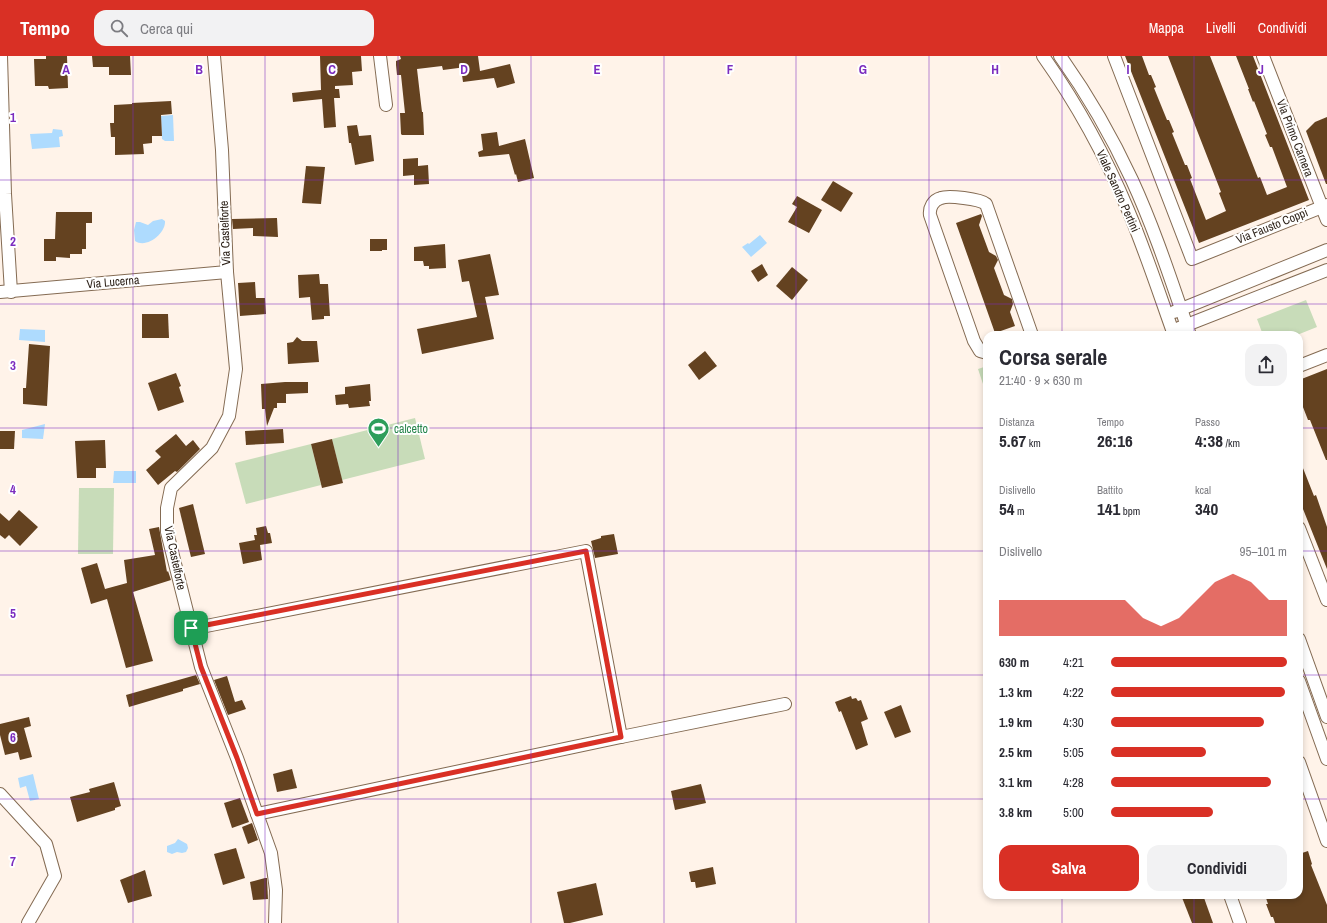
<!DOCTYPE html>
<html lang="it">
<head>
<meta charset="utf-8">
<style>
  body { margin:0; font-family:"Archivo Narrow",sans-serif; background:#f2f2f3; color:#2b2b33; height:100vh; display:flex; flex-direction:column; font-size:15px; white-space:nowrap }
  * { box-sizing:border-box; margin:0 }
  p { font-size:13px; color:#7c7c81 }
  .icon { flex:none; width:22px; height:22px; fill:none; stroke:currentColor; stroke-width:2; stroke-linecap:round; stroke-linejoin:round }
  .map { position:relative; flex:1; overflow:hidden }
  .side { position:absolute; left:983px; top:275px; width:320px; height:568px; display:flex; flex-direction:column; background:#fff; border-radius:12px; box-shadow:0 2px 6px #0003 }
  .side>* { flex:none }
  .pin { position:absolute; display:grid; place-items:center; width:34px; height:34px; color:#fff; margin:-17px; border-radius:8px; box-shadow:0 2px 6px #0006 }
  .round { display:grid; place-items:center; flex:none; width:42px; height:42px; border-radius:12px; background:#f2f2f3 }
  .summary { display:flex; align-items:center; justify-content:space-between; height:68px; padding:0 16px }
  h1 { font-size:22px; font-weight:700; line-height:30px }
  .figures { display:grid; grid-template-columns:repeat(3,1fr); gap:6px; height:68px; padding:4px 16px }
  .figures div { display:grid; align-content:center }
  .figures b { font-size:17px; font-weight:700 }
  .figures small { font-size:11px; font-weight:400 }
  .figures p { font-size:11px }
  .chart { height:112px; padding:8px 16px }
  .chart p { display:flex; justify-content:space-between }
  .chart svg { width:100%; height:72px; margin-top:4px; fill:#d93025; opacity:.7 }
  .primary-button { display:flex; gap:8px; margin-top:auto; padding:8px 16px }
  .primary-button a { flex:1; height:46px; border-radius:12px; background:#d93025; color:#fff; font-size:16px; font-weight:700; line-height:46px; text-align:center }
  .primary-button a+a { background:#f2f2f3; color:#2b2b33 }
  ul { padding:0 16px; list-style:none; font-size:13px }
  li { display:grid; grid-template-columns:64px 48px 1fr; align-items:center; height:30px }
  li i { height:10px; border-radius:5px; background:#d93025 }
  header { display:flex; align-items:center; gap:24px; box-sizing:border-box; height:56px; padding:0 20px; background:#d93025; color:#fff }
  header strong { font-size:19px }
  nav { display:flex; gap:22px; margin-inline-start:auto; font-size:14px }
  .search { width:280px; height:36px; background:#f2f2f3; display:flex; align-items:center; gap:10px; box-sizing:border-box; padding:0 14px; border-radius:12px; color:#7c7c81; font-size:15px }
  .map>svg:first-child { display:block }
</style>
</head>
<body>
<header>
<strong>Tempo</strong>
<div class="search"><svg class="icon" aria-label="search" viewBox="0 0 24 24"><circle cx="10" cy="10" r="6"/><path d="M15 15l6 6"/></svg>Cerca qui</div>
<nav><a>Mappa</a><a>Livelli</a><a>Condividi</a></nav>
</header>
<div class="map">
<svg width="1327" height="867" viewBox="0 0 1327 867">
  <rect width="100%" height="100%" fill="#fff3e9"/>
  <g fill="#c8dcb9">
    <polygon points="1306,244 1317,271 1297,279 1263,279 1257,263"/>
    <polygon points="987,310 987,340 978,313"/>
    <polygon points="415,362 425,403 342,424 332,383"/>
    <polygon points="311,388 321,429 246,448 235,407"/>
    <polygon points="79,432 114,432 113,498 78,498"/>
  </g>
  <g fill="#aedbfe">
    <polygon points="173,59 174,85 165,85 162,83 161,60"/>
    <polygon points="53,73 62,74 63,80 59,81 60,91 32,93 30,78 52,77"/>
    <path d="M 162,163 L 165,165 C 166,177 147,193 135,185 L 134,174 L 136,166 L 140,166 L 148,169 L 153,165 Z"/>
    <polygon points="760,179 767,187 751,201 742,191 748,187 749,188"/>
    <polygon points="20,273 45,274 45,286 19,284"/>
    <polygon points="45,368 43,383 22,382 22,374"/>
    <polygon points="114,415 136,415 136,427 113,427"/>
    <polygon points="33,718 39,743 30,745 26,730 20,732 18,722"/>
    <polygon points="178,783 187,788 188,792 186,796 182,797 177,796 172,798 167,796 167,790 175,787"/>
  </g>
  <g fill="#644220">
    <polygon points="46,0 67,0 68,32 49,33 48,30 35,30 34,3 46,3"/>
    <polygon points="92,0 130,0 131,19 109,19 109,11 93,11"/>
    <polygon points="320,0 361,0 362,15 352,16 353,29 335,30 335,33 339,33 340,42 334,42 336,71 324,72 322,43 293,46 292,37 321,34"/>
    <polygon points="400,0 478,0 480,15 510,8 515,27 497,32 494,22 463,26 462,19 467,18 466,11 443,14 442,10 417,13 422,56 423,56 424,79 402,79 401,78 400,57 405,57 401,19 397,19 396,9 396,5 401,3"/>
    <polygon points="1125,0 1142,0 1149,19 1151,19 1156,31 1154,32 1167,64 1169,64 1174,76 1172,77 1185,109 1187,109 1192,122 1190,123 1206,164 1226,155 1219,137 1221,136 1168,0 1210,0 1258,122 1260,121 1267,139 1287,131 1272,91 1270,91 1265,79 1267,78 1254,45 1253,46 1248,33 1249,33 1236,0 1253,0 1309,144 1199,187"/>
    <polygon points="171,45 172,58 161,59 162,80 152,80 152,87 143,88 144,98 115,99 115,81 111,81 110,67 114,67 114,49 132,48 132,47"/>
    <polygon points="1327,61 1327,128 1326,128 1306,75 1315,66"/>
    <polygon points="357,69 359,80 371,79 374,105 355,109 351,87 349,87 347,70"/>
    <polygon points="497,76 499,90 525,83 534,122 518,126 516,118 515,119 509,98 479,101 478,96 483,94 481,78"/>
    <polygon points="418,102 418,110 428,109 429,128 414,129 414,119 403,120 403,103"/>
    <polygon points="306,110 325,111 321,148 302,147"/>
    <polygon points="833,125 853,137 841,156 821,144"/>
    <polygon points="797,140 822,154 809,177 788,166 797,151 792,148"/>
    <polygon points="56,156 92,156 92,167 86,167 86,193 82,193 82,198 70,198 70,202 56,201 56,205 44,205 44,183 55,183"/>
    <polygon points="981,158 982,160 979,169 989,196 996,200 998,204 994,212 1004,239 1012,243 1013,248 1010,256 1015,270 995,277 956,167"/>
    <polygon points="277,162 278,181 253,180 253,172 233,173 232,163"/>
    <polygon points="370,183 387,183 387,194 382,194 382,195 370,195"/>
    <polygon points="445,188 446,212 429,213 429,210 424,210 423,205 414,205 414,191"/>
    <polygon points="490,198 499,239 485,241 494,283 422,298 417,273 477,261 469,225 462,226 458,204"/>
    <polygon points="762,208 768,219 758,226 751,215"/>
    <polygon points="792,211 808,224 792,244 776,230"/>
    <polygon points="319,218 320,228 328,228 330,260 324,260 324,263 312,264 310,241 299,242 298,219"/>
    <polygon points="255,226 256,242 265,242 266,258 240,260 238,227"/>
    <polygon points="142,258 168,258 169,282 142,282"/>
    <polygon points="297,281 302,285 317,285 319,306 288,308 287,287 293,286"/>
    <polygon points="29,288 50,290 47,350 23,348 23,332 26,332"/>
    <polygon points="705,295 717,310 699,324 688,309"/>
    <polygon points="1327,313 1327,404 1326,404 1310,364 1308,364 1301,346 1299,347 1299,324"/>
    <polygon points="176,317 181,330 179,331 184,346 158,355 148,327"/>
    <polygon points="285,326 308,326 308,337 286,338 286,347 277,347 277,352 274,352 267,370 265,353 262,353 261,328"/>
    <polygon points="370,328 371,345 369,345 370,350 349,352 348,348 336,349 335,339 345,338 345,331"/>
    <polygon points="283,373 284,387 246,389 245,375"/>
    <polygon points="0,375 15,375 14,393 0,393"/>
    <polygon points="176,378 186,390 193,384 200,393 177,416 175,415 158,429 146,414 161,401 155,395"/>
    <polygon points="332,383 343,427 322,432 311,388"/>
    <polygon points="105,384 106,412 96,412 96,422 77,422 75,385"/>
    <polygon points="1299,402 1314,440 1316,439 1327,471 1327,513 1299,443"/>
    <polygon points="193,448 205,498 191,501 179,452"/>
    <polygon points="19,454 38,471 20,490 9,479 5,483 0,479 0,457 9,465"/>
    <polygon points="266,470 268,477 270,477 272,487 260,489 262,504 243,508 239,487 255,484 254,479 257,479 256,472"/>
    <polygon points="159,471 167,516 168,515 171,524 133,536 153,605 126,612 107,543 91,548 81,512 97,507 105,533 127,527 124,504 155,499 149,473"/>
    <polygon points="614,478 618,498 595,502 591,485 601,482 601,480"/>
    <polygon points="196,619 200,628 183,633 183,635 129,651 126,639"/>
    <polygon points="227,620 235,646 242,644 246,653 228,659 214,624"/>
    <polygon points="851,640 852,643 856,642 858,645 861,644 868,663 861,666 868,689 856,694 841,655 839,656 835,646"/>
    <polygon points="901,649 911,676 895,682 884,656"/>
    <polygon points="29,661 31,670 24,672 32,701 20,704 18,696 5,699 0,679 0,668"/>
    <polygon points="292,713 297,732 277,736 273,718"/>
    <polygon points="114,726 121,750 115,752 115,754 77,766 70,741 90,736 89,733"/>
    <polygon points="701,728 706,747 675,754 671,735"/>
    <polygon points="240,742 249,766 232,772 224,747"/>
    <polygon points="252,767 258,784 248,788 242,771"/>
    <polygon points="236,792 245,822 223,829 214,798"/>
    <polygon points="1308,795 1312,808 1311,809 1327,849 1327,867 1275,867 1273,861 1271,861 1266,848 1268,848 1266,842 1276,839 1299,839 1299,798"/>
    <polygon points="713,811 716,828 696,832 695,826 691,826 689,816"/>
    <polygon points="145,814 152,840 128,847 120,824"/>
    <polygon points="265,822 267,822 268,843 253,844 250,826"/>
    <polygon points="596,827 603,859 570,867 564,867 557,836"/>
    <polygon points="1181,839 1203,839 1213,867 1192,867"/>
  </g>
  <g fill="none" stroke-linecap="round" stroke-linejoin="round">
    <defs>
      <g id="minor">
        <polyline points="1,0 5,138 11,236"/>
        <polyline points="214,0 222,94 227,216 236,313 229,360 212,392 171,432 167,452 167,476 201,611 237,702 271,797 276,834 275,867"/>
        <polyline points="380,0 386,49"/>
        <path d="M 1043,0 C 1077,48 1105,99 1128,154 C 1145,194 1159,237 1174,279"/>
        <path d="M 1060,0 C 1088,39 1112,81 1132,124 C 1155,174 1172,227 1190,279"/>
        <polyline points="1114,0 1192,203 1327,149"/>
        <polyline points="1263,0 1327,164"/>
        <polyline points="0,236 227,216"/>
        <polyline points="1174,256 1327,194"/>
        <polyline points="1179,272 1327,214"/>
        <path d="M 987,297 L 980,295 L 974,285 L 930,159 C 929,152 933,144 941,142 C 948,139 980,143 986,148 L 1032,279"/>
        <polyline points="1299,310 1327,299"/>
        <polyline points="1299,472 1327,544"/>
        <polyline points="191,573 586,495 621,681 257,758"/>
        <polyline points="1299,583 1327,661"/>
        <polyline points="1299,625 1327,703"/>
        <polyline points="621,681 785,648"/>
        <polyline points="1299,706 1327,785"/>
        <polyline points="0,738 46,788 55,820 28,867"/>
        <polyline points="1230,839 1240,867"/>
      </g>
    </defs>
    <use href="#minor" stroke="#846b53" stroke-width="14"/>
    <use href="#minor" stroke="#fff" stroke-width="12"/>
  </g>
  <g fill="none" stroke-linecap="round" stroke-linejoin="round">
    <defs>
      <polygon id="route" points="586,495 621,681 257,758 237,702 201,611 191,572"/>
    </defs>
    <use href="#route" stroke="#fff" stroke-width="8"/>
    <use href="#route" stroke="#d93025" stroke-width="5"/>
  </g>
  <path fill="none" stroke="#7b2cbf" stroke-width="1" stroke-opacity="0.55" d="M 133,0 L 133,867M 265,0 L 265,867M 398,0 L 398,867M 531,0 L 531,867M 664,0 L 664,867M 796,0 L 796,867M 929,0 L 929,867M 1062,0 L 1062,279M 1194,0 L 1194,279M 0,124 L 1327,124M 0,248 L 1327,248M 0,372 L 987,372M 1299,372 L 1327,372M 0,495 L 987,495M 1299,495 L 1327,495M 0,619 L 987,619M 1299,619 L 1327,619M 0,743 L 987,743M 1299,743 L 1327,743M 1062,839 L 1062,867M 1194,839 L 1194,867"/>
  <defs>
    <symbol id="stadium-pin" viewBox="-11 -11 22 30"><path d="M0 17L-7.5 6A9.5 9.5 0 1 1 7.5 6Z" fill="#2e9e5b" stroke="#fff"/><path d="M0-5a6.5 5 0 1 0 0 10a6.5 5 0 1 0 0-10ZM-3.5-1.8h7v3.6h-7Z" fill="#fff"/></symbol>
  </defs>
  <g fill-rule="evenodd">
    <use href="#stadium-pin" x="366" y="360" width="25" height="34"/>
  </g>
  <g text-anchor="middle" stroke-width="4" stroke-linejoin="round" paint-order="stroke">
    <g font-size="12" fill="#2a1f16" stroke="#fff">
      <text transform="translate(1295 82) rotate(69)" y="4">Via Primo Carnera</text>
      <text transform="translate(1118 135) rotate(66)" y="4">Viale Sandro Pertini</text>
      <text transform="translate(1272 170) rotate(-22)" y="4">Via Fausto Coppi</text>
      <text transform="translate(225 177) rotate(-92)" y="4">Via Castelforte</text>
      <text transform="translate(113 226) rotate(-5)" y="4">Via Lucerna</text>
      <text transform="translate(175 502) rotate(78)" y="4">Via Castelforte</text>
    </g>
    <g font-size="12" fill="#27864d" stroke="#fff" text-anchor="start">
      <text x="394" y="377">calcetto</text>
    </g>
  </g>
  <g font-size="13" text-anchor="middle" font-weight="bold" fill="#7b2cbf" stroke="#fff" stroke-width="4" stroke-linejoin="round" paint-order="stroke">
    <text x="66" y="18">A</text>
    <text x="199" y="18">B</text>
    <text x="332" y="18">C</text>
    <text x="464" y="18">D</text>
    <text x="597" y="18">E</text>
    <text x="730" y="18">F</text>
    <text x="863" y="18">G</text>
    <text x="995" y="18">H</text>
    <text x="1128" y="18">I</text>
    <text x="1261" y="18">J</text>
    <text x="13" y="66">1</text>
    <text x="13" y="190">2</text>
    <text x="13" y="314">3</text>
    <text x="13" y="438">4</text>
    <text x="13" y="562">5</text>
    <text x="13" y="686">6</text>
    <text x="13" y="810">7</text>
  </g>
</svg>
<div class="pin" style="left:191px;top:572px;background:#1e9e55"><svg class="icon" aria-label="arrive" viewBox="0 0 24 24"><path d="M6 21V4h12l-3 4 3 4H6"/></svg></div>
<section class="side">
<div class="summary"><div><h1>Corsa serale</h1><p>21:40 · 9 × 630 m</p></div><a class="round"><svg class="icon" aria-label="share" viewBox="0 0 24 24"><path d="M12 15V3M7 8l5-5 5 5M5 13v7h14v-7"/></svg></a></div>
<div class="figures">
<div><p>Distanza</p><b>5.67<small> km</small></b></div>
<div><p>Tempo</p><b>26:16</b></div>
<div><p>Passo</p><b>4:38<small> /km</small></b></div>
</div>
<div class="figures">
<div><p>Dislivello</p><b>54<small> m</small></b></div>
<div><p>Battito</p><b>141<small> bpm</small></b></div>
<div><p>kcal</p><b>340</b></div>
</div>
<div class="chart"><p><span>Dislivello</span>95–101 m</p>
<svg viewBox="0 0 160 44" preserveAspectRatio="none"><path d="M0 44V22L10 22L20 22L30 22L40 22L50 22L60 22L70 22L80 33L90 38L100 33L110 22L120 11L130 6L140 11L150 22L160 22V44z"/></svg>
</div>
<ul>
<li><b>630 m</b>4:21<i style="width:100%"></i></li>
<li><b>1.3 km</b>4:22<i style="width:99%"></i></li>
<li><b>1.9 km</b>4:30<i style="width:87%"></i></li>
<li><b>2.5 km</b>5:05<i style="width:54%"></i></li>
<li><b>3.1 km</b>4:28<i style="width:91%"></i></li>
<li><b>3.8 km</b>5:00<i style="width:58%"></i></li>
</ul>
<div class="primary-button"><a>Salva</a><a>Condividi</a></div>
</section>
</div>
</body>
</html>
